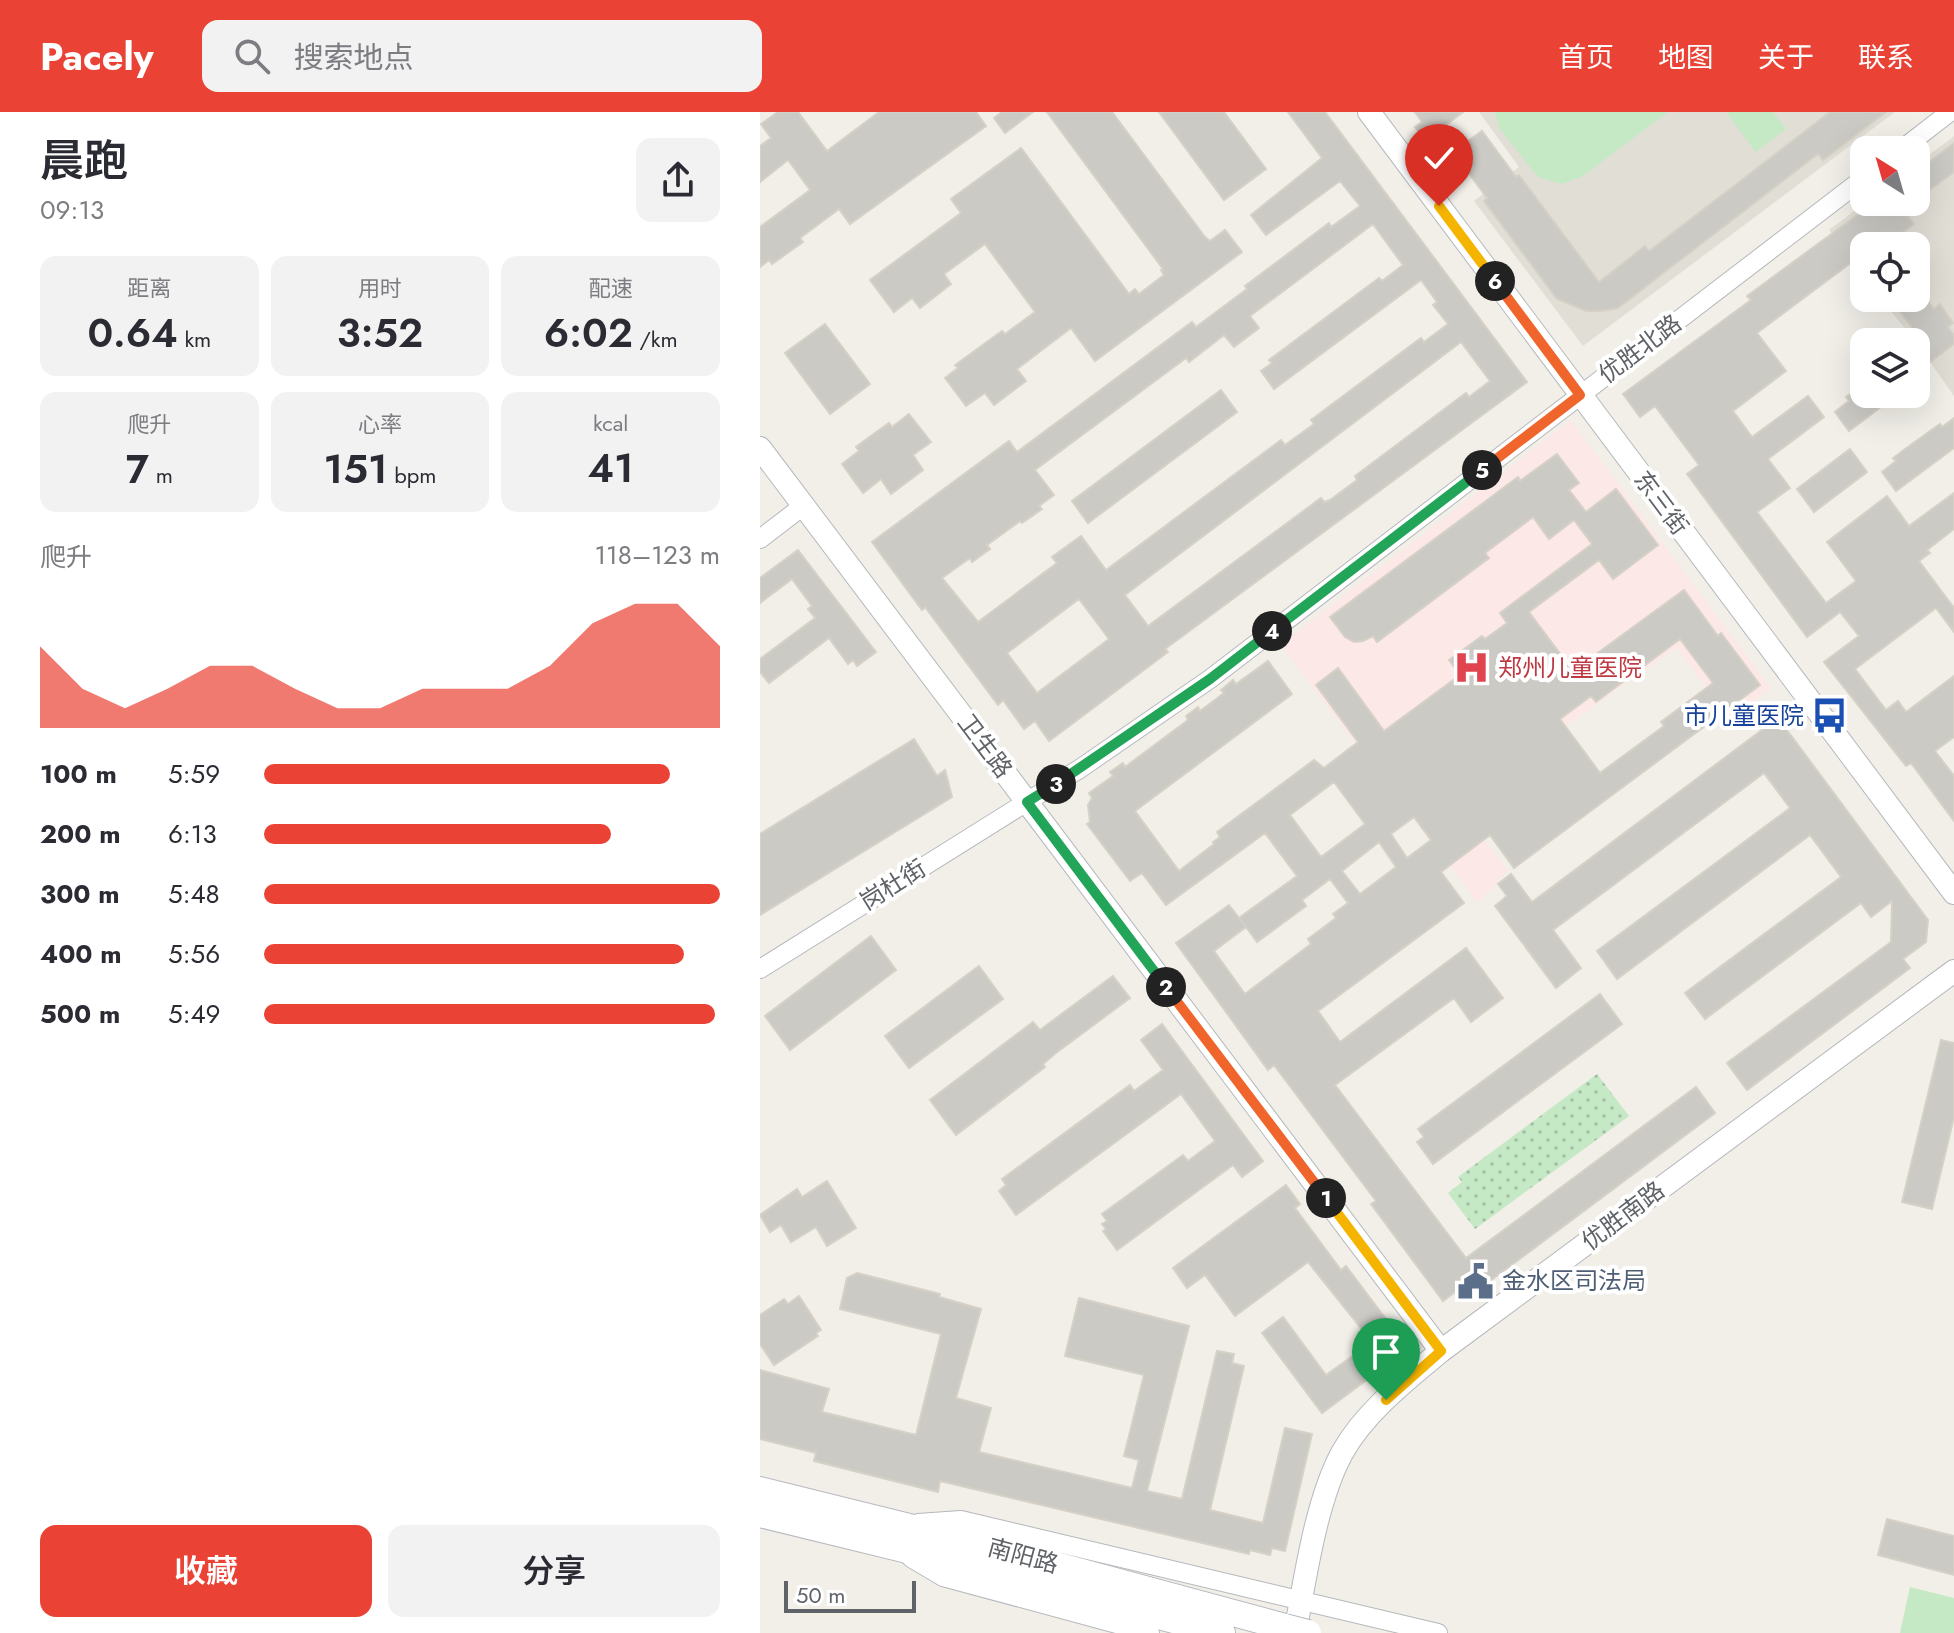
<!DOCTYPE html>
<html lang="zh">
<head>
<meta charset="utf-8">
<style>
  body { margin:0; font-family:Jost,"Noto Sans SC",sans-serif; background:#f2f2f3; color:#2b2b33; height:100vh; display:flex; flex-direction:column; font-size:30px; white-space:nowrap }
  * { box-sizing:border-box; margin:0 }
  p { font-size:26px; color:#7c7c81 }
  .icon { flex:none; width:44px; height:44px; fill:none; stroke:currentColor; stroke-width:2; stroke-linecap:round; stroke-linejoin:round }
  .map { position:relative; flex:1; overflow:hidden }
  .sheet { display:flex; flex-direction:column; background:#fff; width:760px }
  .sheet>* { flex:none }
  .needle { width:52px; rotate:323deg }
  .controls { position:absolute; left:1090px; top:24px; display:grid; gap:16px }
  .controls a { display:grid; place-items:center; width:80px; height:80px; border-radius:16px; background:#fff; box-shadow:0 8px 32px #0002; font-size:40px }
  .scale { position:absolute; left:24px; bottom:20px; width:132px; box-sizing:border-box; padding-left:8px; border:4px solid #5f6368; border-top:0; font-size:22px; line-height:28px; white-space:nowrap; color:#5f6368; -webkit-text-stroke:6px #fff; paint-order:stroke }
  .pin { position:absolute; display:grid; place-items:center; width:68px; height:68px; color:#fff; margin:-82px -34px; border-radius:50% 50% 50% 0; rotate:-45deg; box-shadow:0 0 8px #0007 }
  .pin .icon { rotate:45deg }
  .km { position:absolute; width:40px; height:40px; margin:-20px; border-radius:50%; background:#222; color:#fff; font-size:22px; line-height:40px; text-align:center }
  .round { display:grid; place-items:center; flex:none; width:84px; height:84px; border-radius:16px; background:#f2f2f3 }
  .headline { display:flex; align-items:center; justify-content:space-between; height:136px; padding:0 40px }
  h1 { font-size:44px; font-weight:600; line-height:60px }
  .metrics { display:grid; grid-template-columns:repeat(3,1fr); gap:12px; height:136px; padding:8px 40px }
  .metrics div { display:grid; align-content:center; border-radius:16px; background:#f2f2f3; text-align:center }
  .metrics b { font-size:40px; font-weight:600 }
  .metrics small { font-size:22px; font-weight:400 }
  .metrics p { font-size:22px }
  .chart { height:224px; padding:16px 40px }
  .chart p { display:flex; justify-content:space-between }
  .chart svg { width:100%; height:144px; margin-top:8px; fill:#ea4335; opacity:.7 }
  .primary-button { display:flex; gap:16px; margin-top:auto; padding:16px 40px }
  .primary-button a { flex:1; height:92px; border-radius:16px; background:#ea4335; color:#fff; font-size:32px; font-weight:600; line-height:92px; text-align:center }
  .primary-button a+a { background:#f2f2f3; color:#2b2b33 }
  ul { padding:0 40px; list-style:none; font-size:26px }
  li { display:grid; grid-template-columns:128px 96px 1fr; align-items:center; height:60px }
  li i { height:20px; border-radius:10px; background:#ea4335 }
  header { display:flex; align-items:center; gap:48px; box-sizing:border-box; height:112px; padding:0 40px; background:#ea4335; color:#fff }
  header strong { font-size:38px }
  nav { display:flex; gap:44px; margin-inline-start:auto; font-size:28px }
  .search { width:560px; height:72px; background:#f2f2f3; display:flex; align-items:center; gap:20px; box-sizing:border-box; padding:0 28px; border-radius:16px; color:#7c7c81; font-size:30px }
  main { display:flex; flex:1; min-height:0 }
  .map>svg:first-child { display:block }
</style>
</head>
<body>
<header>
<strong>Pacely</strong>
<div class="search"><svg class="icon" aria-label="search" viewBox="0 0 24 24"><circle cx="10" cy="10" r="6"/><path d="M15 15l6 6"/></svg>搜索地点</div>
<nav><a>首页</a><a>地图</a><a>关于</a><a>联系</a></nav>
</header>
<main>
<section class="sheet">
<div class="headline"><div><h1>晨跑</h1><p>09:13</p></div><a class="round"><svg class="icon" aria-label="share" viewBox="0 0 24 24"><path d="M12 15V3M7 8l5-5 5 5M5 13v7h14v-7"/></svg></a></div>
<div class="metrics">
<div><p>距离</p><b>0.64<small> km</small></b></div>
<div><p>用时</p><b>3:52</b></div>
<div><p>配速</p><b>6:02<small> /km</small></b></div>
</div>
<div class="metrics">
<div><p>爬升</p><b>7<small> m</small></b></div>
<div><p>心率</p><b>151<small> bpm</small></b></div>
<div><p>kcal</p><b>41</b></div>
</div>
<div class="chart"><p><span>爬升</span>118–123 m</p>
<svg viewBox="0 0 160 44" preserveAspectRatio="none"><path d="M0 44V19L10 32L20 38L30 32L40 25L50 25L60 32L70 38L80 38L90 32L100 32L110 32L120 25L130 12L140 6L150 6L160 19V44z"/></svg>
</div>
<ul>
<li><b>100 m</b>5:59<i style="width:89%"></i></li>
<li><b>200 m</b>6:13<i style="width:76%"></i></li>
<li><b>300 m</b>5:48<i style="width:100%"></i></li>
<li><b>400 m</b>5:56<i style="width:92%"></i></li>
<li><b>500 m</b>5:49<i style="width:99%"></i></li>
</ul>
<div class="primary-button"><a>收藏</a><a>分享</a></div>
</section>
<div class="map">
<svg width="1194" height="1521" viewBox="0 0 1194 1521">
  <defs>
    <pattern id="grass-dots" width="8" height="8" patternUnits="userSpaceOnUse" patternTransform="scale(2)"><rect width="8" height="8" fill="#c5e8c5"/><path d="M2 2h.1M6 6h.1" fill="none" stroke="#a3c0a4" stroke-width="1.8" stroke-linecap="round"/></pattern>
  </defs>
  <rect width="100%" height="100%" fill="#f1efe8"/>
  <g fill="#e1ded6">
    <polygon points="719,0 1135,0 823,234 714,89 759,55"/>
    <polygon points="1194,24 1194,284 1156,230 1120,186 1156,186 1156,134 1104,134 1104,164 1069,118 1106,90 1156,90 1156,53"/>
  </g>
  <polygon fill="#fce8e6" points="811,308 1011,576 970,607 916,536 697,691 748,759 718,791 520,533"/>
  <polygon fill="url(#grass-dots)" points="837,962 869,1004 715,1117 688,1081 702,1070 698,1065"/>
  <g fill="#c5e8c5">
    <polygon points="735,0 908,0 823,64 802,72 778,65 739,16"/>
    <polygon points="966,0 1013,0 1026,17 996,40"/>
    <polygon points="1150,1475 1194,1486 1194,1521 1140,1521"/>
  </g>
  <g fill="#cccac5" stroke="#d6d1c6" stroke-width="2" fill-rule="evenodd">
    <polygon points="18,0 38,0 67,39 119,0 216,0 226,14 90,112 79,97 40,126 43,130 12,152 9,148 0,155 0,115 50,78 28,48 0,70 0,34 11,26 1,12"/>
    <polygon points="242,0 273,0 245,21 234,6"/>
    <polygon points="287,0 352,0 445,125 450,129 465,118 482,140 335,249 311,216 257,257 266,269 234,293 225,281 206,294 185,266 198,256 195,253 242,219 245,222 275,200 225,132 184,162 191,172 160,196 152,186 134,200 110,168 201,101 191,87 261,36 369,182 375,177 379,182 404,163 401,158 403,157"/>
    <polygon points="399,0 464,0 506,57 464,88"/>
    <path d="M 528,0 L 565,0 L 767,270 L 405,537 L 408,540 L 289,629 L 275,609 L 264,617 L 243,588 L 238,593 L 165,495 L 162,498 L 112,430 L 249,329 L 257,340 L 432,210 L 436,215 L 487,177 L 485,174 L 569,111 L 571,115 L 600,94 L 580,69 L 506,123 L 491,103 L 562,46 ZM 613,112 L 643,153 L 622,169 L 619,166 L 509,248 L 512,251 L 501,259 L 514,277 L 661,168 L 677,190 L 673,193 L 688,212 L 664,230 L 661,226 L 551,308 L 554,312 L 525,333 L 521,328 L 346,458 L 321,424 L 292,445 L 297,451 L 218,510 L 182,466 L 210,446 L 212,450 L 230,437 L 227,433 L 260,409 L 262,411 L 282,397 L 279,394 L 294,383 L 275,358 L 426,246 L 429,250 L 464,223 L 474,235 L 499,216 L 490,204 ZM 701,230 L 730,269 L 709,285 L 706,281 L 595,364 L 597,368 L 570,388 L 564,390 L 561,386 L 388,514 L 365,483 ZM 319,487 L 349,527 L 277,581 L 247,541 Z"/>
    <polygon points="655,0 703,0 665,29 655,15 662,10"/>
    <polygon points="1070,0 1126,0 1063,48 1058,42 858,196 842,199 826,199 797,187 724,89 727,86 693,40 722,19 756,65 759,63 839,170 885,134 889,139"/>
    <polygon points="1194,31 1194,60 1156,88 1156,60"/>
    <polygon points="1115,90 1137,90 1154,112 1125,134 1104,134 1104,141 997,221 1026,259 973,299 992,325 1048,284 1064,305 1008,347 1030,376 997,400 1066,491 1096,469 1067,430 1127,384 1149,414 1194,381 1194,417 1167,438 1170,441 1159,449 1194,496 1194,520 1176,496 1095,557 1126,598 1138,589 1146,600 1194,564 1194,625 1175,639 1194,664 1194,709 1151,651 1146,654 1064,550 1099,524 1080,500 1047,525 927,362 939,353 895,294 880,305 863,282 991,188 987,184"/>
    <polygon points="1156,172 1174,197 1180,192 1193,211 1188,215 1194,223 1194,232 1156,261 1156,221 1130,186 1156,186"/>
    <polygon points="65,212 110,272 70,302 25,241"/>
    <polygon points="1102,273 1104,282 1138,282 1089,319 1075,300 1089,289 1086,285"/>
    <polygon points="461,278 477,300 328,411 312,389"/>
    <polygon points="149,302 171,330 153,343 163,358 131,382 121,367 103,381 82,352 99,339 96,335 108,326 129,311 132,315"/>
    <polygon points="1194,306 1194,336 1136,379 1122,360 1136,349 1133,346 1145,337 1180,312 1182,315"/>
    <polygon points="1090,337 1107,360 1054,400 1037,377"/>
    <path d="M 797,342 L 819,371 L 809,378 L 826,400 L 856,377 L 898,433 L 853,467 L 839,448 L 769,500 L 813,559 L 924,478 L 958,524 L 961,521 L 1000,573 L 754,756 L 730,723 L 681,760 L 704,791 L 558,899 L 580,930 L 706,836 L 743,886 L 711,910 L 694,886 L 575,973 L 706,1146 L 936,975 L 955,1001 L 714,1181 L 707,1171 L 683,1189 L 611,1092 L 616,1089 L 514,953 L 508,958 L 416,831 L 469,793 L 486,815 L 479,806 L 537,764 L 505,721 L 406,793 L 382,761 L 370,769 L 327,712 L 330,710 L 328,693 L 332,686 L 329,681 L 353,664 L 350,660 L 363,651 L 365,655 L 428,608 L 426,604 L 438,595 L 440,599 L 464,581 L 461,578 L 473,568 L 476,572 L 508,549 L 532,582 L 375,699 L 419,759 L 454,732 L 453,730 L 460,725 L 457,720 L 554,648 L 564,656 L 598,630 L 556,573 L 578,556 L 624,619 L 700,563 L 689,548 L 722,524 L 725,527 L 747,511 L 740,501 L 832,432 L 814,408 L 789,427 L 773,405 L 725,441 L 729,446 L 617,530 L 613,524 L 603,529 L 594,530 L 585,525 L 570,505 L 758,365 L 760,369 ZM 920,527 L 953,571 L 901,610 L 904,614 L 840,661 L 800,607 L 831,584 L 836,590 ZM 574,670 L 605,712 L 561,745 L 530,703 ZM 654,705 L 671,728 L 647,746 L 631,722 ZM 619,730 L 636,755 L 600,782 L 582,759 ZM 570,767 L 588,791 L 573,802 L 576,806 L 548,827 L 551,832 L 485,882 L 454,839 L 486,815 L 497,830 L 546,794 L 542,788 Z"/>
    <polygon points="38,438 116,540 97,554 93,548 88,552 69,526 9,571 0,560 0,547 55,506 48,497 52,494 32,467 0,491 0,466"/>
    <polygon points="1018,606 1168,808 1166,830 1143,847 1150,856 987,978 967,951 1131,830 1132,789 1111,805 1101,791 945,907 925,881 1081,765 1050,723 857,867 837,839 1030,696 1004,661 793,818 821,856 796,876 735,794 747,784 738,772 751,762 772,790"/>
    <polygon points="154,627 177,664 185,658 192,685 0,803 0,722"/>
    <polygon points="111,824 136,858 30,938 5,904"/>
    <polygon points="219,854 243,887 149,956 125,924"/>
    <polygon points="353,864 370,886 296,941 283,952 285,955 196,1023 170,988 273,910 280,918"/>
    <polygon points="840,882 862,912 673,1052 657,1030 664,1025 658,1017"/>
    <polygon points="402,912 503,1049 482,1065 473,1053 357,1138 343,1119 346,1117 342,1112 347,1109 342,1102 423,1043 428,1049 455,1029 421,982 256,1103 239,1079 246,1073 242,1067 370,973 374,979 403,958 381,928"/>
    <polygon points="1181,928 1194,931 1194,1005 1172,1097 1142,1090"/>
    <polygon points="67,1069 96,1116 67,1134 56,1115 31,1130 21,1113 10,1120 0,1103 37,1077 42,1085"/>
    <polygon points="526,1073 540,1092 535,1096 581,1158 586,1154 638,1223 622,1235 632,1249 562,1301 502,1221 523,1205 566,1263 612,1230 548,1150 475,1204 445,1163 427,1176 413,1156"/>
    <polygon points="97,1161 180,1182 179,1185 221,1197 196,1286 231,1296 219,1340 372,1376 379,1348 364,1344 384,1263 305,1244 319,1186 429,1214 387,1379 422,1387 457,1239 474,1242 472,1251 484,1254 450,1398 503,1411 525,1316 552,1322 525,1439 512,1436 510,1443 490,1438 489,1442 180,1369 178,1380 54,1349 56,1341 0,1327 0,1258 69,1277 62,1300 156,1323 181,1222 80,1197 87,1166"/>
    <polygon points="39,1184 61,1218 56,1221 58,1224 14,1253 0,1232 0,1203 24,1187 28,1192"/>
    <polygon points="1127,1407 1194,1424 1194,1463 1118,1443"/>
  </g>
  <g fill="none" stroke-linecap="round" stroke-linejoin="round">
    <defs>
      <g id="minor">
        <polyline points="1141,38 1190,0"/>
        <polyline points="0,427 43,394"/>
        <polyline points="0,857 321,656 450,567 1104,66"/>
        <polyline points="158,1411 201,1408 678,1521"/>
        <polyline points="151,1446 183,1465 390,1521"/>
      </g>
      <g id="tertiary">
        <polyline points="609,0 1194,781"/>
        <polyline points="0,336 681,1239"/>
        <path d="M 535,1521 C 545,1467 556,1389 582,1341 C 604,1301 646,1268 681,1239 L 1194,859"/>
      </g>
      <g id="secondary">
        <polyline points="0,1378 222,1433 525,1515"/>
        <polyline points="0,1402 217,1455 462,1521"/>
      </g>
    </defs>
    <use href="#minor" stroke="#b5b8bc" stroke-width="20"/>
    <use href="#tertiary" stroke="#b5b8bc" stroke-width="24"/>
    <use href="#secondary" stroke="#b6babf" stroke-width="28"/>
    <use href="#minor" stroke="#fff" stroke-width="18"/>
    <use href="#tertiary" stroke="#fff" stroke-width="22"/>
    <use href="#secondary" stroke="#fff" stroke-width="26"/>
    <defs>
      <polyline id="secondary-bridge" points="525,1515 548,1521"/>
    </defs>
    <use href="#secondary-bridge" stroke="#b6babf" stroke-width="28" stroke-linecap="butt"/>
    <use href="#secondary-bridge" stroke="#fff" stroke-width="26"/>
  </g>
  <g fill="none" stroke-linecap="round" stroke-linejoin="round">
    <defs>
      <polyline id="split-1" points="566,1086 681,1239 626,1288"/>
      <polyline id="split-2" points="406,875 566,1086"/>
      <polyline id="split-3" points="296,672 267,690 406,875"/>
      <polyline id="split-4" points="296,672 450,567 512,519"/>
      <polyline id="split-5" points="512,519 722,358"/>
      <polyline id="split-6" points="722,358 820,283 735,169"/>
      <polyline id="split-7" points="679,94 735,169"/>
    </defs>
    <use href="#split-1" stroke="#fff" stroke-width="16"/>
    <use href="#split-2" stroke="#fff" stroke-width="16"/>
    <use href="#split-3" stroke="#fff" stroke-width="16"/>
    <use href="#split-4" stroke="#fff" stroke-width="16"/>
    <use href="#split-5" stroke="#fff" stroke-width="16"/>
    <use href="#split-6" stroke="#fff" stroke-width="16"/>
    <use href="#split-7" stroke="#fff" stroke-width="16"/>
    <use href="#split-1" stroke="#f5b400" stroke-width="10"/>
    <use href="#split-2" stroke="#f0652b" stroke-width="10"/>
    <use href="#split-3" stroke="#22a559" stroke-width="10"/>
    <use href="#split-4" stroke="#22a559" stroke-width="10"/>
    <use href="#split-5" stroke="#22a559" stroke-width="10"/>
    <use href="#split-6" stroke="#f0652b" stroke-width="10"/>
    <use href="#split-7" stroke="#f5b400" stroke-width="10"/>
  </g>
  <defs>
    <symbol id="hospital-bare" viewBox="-9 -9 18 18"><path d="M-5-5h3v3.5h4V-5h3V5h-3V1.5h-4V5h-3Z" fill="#e0444e" stroke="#fff" stroke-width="2.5" paint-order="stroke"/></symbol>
    <symbol id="bus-bare" viewBox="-9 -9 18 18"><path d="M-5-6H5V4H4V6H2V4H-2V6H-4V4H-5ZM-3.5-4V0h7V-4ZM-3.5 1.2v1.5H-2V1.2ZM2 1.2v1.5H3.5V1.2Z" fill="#1a4fb4" stroke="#fff" stroke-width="2.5" paint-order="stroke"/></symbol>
    <symbol id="civic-bare" viewBox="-9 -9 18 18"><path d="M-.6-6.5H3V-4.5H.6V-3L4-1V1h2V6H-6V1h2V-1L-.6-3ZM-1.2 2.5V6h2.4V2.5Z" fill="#5c6f8a" stroke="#fff" stroke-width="2.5" paint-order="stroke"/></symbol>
  </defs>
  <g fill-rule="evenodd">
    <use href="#hospital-bare" x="686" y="530" width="51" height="51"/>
    <use href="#bus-bare" x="1044" y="578" width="51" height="51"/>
    <use href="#civic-bare" x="690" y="1144" width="51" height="51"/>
  </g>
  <g text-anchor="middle" stroke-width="8" stroke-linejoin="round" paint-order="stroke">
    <g font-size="24" fill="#5f6368" stroke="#fff">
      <text transform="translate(880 237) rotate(-37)" y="8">优胜北路</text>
      <text transform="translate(901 391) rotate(53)" y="8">东三街</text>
      <text transform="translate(225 634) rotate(53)" y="8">卫生路</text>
      <text transform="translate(133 773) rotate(-32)" y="8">岗杜街</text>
      <text transform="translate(863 1104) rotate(-37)" y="8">优胜南路</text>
      <text transform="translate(263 1444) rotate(15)" y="8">南阳路</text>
    </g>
    <g font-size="24" fill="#be3a42" stroke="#fff" text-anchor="start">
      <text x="738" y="564">郑州儿童医院</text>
    </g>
    <g font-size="24" fill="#164399" stroke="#fff" text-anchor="end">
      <text x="1044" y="612">市儿童医院</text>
    </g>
    <g font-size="24" fill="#4e5e75" stroke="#fff" text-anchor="start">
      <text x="742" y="1177">金水区司法局</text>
    </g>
  </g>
</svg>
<div class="controls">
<a><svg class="needle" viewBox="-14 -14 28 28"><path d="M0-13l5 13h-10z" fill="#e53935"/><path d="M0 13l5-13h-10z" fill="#7c7c81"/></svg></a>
<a><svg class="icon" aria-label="locate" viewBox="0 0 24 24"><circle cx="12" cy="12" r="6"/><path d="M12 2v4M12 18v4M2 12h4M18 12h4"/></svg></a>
<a><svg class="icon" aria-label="layers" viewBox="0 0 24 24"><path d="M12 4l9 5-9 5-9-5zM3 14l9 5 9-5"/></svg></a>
</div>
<div class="scale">50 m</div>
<div class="pin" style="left:626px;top:1288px;background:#1e9e55"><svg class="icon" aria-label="arrive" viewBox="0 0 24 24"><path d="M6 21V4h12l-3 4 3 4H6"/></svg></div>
<div class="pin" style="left:679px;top:94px;background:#d93025"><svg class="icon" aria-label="check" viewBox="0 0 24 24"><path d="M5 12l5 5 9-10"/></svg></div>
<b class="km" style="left:566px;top:1086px">1</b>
<b class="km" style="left:406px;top:875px">2</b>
<b class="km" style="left:296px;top:672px">3</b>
<b class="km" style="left:512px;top:519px">4</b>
<b class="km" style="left:722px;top:358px">5</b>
<b class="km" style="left:735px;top:169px">6</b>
</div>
</main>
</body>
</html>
